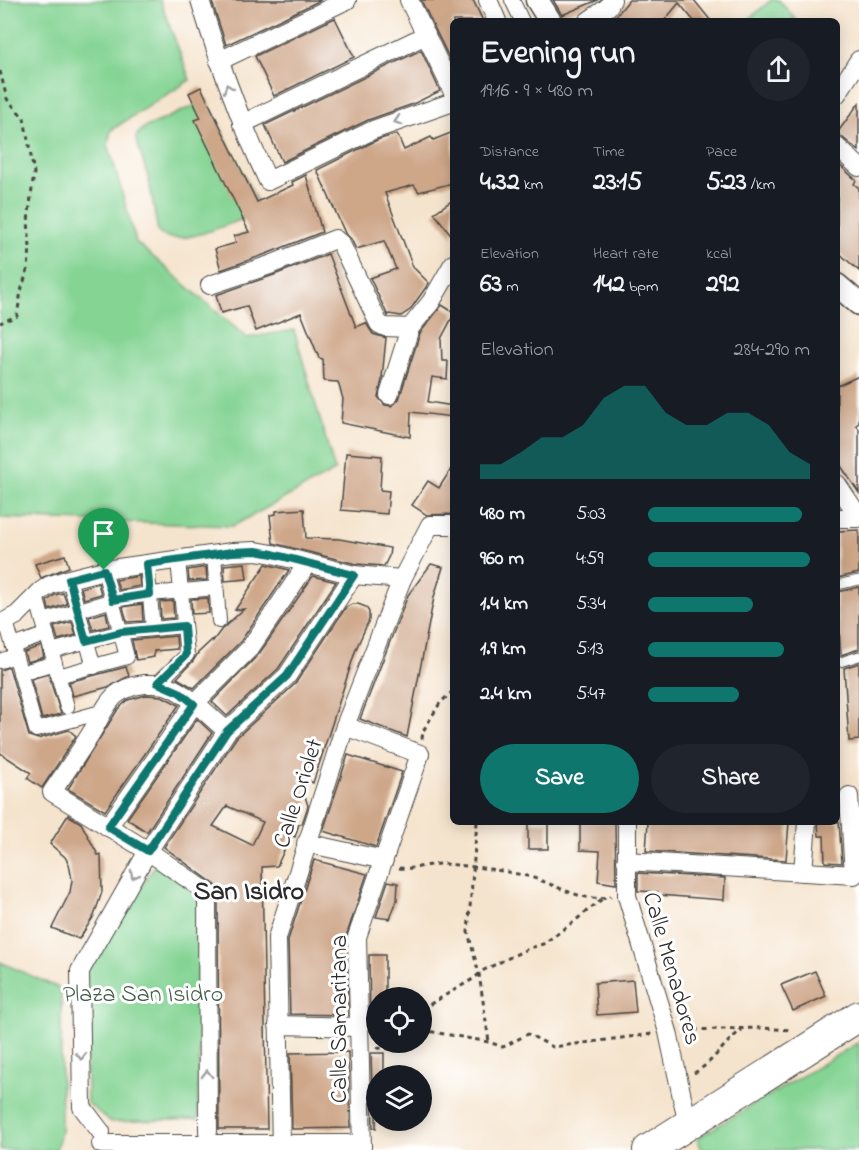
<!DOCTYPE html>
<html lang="en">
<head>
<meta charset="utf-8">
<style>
  body { margin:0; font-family:"Indie Flower",sans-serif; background:#20242c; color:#f1f3f6; height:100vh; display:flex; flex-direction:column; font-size:22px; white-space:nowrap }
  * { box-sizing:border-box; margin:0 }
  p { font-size:20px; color:#9ea1a6 }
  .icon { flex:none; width:33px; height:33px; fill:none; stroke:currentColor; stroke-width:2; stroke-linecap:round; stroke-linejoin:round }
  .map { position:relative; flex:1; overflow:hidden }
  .sheet { position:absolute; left:450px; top:18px; width:390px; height:807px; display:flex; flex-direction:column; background:#171b24; border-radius:9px; box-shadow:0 3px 15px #0003 }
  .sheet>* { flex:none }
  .buttons { position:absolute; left:366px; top:987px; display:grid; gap:12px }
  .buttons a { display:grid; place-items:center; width:66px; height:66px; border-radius:50%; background:#171b24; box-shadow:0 3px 15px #0003; font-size:30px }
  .pin { position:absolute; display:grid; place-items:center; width:51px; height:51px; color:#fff; margin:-62px -26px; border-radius:50% 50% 50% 0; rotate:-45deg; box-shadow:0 0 6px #0007 }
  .pin .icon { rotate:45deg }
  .round { display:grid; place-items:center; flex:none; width:63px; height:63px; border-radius:32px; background:#20242c }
  .overview { display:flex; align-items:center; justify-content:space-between; height:102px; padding:0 30px }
  h1 { font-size:33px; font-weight:700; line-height:45px }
  .figures { display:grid; grid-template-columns:repeat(3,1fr); gap:9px; height:102px; padding:6px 30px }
  .figures div { display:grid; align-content:center }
  .figures b { font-size:26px; font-weight:700 }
  .figures small { font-size:16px; font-weight:400 }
  .figures p { font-size:16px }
  .chart { height:168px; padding:12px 30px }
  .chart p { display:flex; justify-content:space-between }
  .chart svg { width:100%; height:108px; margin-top:6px; fill:#0f766e; opacity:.7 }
  .button { display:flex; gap:12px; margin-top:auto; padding:12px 30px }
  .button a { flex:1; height:69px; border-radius:36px; background:#0f766e; color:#fff; font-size:24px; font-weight:700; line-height:69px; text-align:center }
  .button a+a { background:#20242c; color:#f1f3f6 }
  ul { padding:0 30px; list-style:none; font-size:20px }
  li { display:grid; grid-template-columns:96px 72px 1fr; align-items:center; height:45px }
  li i { height:15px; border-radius:8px; background:#0f766e }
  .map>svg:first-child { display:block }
</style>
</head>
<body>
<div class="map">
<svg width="859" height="1150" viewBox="0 0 859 1150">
  <rect width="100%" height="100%" fill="#fff"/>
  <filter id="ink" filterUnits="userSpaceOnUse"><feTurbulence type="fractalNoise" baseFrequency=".0167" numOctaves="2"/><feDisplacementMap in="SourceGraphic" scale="12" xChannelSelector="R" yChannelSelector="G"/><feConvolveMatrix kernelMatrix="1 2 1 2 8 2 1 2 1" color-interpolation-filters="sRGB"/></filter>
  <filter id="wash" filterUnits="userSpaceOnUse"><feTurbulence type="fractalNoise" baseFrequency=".008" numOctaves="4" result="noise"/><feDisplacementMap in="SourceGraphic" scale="24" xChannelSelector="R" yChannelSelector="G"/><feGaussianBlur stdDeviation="1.35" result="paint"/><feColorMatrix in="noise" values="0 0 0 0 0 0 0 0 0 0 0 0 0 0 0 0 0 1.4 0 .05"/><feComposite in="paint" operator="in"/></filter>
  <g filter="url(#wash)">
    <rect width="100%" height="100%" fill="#f5e4cd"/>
    <g fill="#85d494" stroke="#588060" stroke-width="1.5">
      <polygon points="0,0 160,0 190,80 111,130 108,144 136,242 247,338 294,330 335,471 233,526 0,518"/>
      <polygon points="771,0 779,0 797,21 747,21"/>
      <path d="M 207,100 L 263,214 C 255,216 247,217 240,220 C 222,226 174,249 158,232 L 149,180 L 136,139 L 137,135 L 144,128 Z"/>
      <polygon points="155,865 201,897 198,1119 111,1122 87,1103 86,972"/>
      <polygon points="0,962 61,989 61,1132 56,1150 0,1150"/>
      <polygon points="859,1042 859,1150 702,1150 697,1138"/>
    </g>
    <g id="blocks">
      <g fill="#cea688" fill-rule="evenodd">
        <polygon points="217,0 321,0 226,45 212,2"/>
        <polygon points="421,0 473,0 483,21 453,21 453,66"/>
        <polygon points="553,0 598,0 562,15"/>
        <polygon points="629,0 694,0 711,21 694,21 679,3 664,21 612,21"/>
        <polygon points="335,18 354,57 274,96 255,56"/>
        <polygon points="421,50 440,91 413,104 368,120 282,162 265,125"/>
        <polygon points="201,87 257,202 293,185 292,182 306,175 322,232 266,254 221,270 215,249 236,243 234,236 249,232 195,120 201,118 189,93"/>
        <polygon points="859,103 859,151 837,133"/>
        <polygon points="453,132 453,183 419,192 414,185 385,193 413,267 429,283 410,310 401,316 389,314 388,316 370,278 396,269 384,241 356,249 351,239 345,233 317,170 377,140 397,134 404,150 431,137 433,140"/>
        <polygon points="837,163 856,180 854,184 859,188 859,271 837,251"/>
        <polygon points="453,200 453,237 434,213"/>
        <polygon points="328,254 356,327 366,323 373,334 386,338 382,378 383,376 378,397 385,405 392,406 399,399 420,333 442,305 453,312 453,316 441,339 442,361 448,361 447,379 432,377 428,402 453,406 453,417 411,412 410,437 341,423 343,399 338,382 324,381 323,359 319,358 301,313 256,331 247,306 221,313 216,295 274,275"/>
        <polygon points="859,376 859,423 856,425 859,429 859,493 837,460 837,386"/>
        <polygon points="346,453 382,456 380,490 389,491 387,514 341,510"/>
        <polygon points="453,466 453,514 427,515 412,505 428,481 439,488"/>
        <polygon points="304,509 306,538 339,539 390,548 389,556 384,566 356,564 273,543 270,515 276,514 276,511"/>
        <polygon points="859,530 859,573 837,578 837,531"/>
        <polygon points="65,555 69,567 41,578 35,564"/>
        <polygon points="245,563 247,579 225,581 224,565"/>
        <polygon points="266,564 289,570 241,641 194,688 177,678 193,661 198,653 213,639 213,641 221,630 244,609 235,610"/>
        <polygon points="431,564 443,567 434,597 407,737 360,719 408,595"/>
        <polygon points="206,567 207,580 189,581 188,570"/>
        <polygon points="139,576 140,586 119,590 116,580"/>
        <polygon points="313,576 336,582 278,669 227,716 212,702 259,654"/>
        <polygon points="98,583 101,594 84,599 81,588"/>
        <polygon points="859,587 859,649 841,655 838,616 837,617 837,592"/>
        <polygon points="63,593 67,604 49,610 47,601 55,595"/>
        <polygon points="208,598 209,613 192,614 191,599"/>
        <polygon points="173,601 174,618 161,619 160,602"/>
        <polygon points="142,604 143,621 127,622 123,607"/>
        <path d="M 352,604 L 358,604 L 366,607 L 369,612 L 369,620 L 356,649 L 313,783 L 299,776 L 308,806 L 302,824 L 299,824 L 295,837 L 291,835 L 277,866 L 262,867 L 267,1129 L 219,1129 L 218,887 L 164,847 L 236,738 L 295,684 L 346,607 ZM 227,806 L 263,822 L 252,845 L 213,826 Z"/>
        <polygon points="106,612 109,626 93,630 89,617"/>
        <polygon points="72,622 76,635 58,640 54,627"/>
        <polygon points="176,636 177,649 154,651 154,657 136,660 132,640"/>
        <polygon points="41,646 44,657 27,662 24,652"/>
        <polygon points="859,663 859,740 849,741 844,668"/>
        <polygon points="9,667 29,736 38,739 69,730 76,736 42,788 27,778 31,773 0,753 0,670"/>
        <polygon points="126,667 129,676 108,687 73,696 69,682"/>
        <polygon points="48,674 61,714 42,719 31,679"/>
        <polygon points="146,695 162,696 179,705 105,811 68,789 118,709 128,700"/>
        <polygon points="197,719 212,733 147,832 127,819"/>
        <polygon points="348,755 402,772 376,847 323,831"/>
        <polygon points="68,815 81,823 98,855 101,854 102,892 94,916 79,939 52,928 70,892 72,880 69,864 65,857 50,844"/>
        <rect x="528" y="822" width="20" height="27"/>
        <polygon points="580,822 615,822 616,884 598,881 600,851 580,850"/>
        <polygon points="648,822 789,822 786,860 646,851"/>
        <polygon points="818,822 839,822 842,863 825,862 824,836 819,836"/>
        <polygon points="314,860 367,874 346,937 348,1015 290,1014 288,940"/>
        <polygon points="638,873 725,878 724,900 658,895 658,892 638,891"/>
        <polygon points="388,881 398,883 397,900 390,919 376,917"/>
        <polygon points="369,955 385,955 385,998 376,998 376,1020 370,1020"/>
        <polygon points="815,971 826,996 793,1011 781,985"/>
        <polygon points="633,980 636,1012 597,1015 595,983"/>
        <polygon points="348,1052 350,1128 292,1129 290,1053"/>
        <polygon points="371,1053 384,1053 384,1076 376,1076 376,1128 373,1128"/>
      </g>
    </g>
  </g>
  <g filter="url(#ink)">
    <use href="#blocks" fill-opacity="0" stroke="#494743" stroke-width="1.5"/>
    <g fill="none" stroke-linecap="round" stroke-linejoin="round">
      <defs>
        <g id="service">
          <polyline points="837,585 859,580"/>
          <polyline points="837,663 859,656"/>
        </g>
        <g id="pedestrian">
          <polyline points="512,0 522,21"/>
          <polyline points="214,555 219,621"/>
          <polyline points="147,564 153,629"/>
          <polyline points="69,579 94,667"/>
          <polyline points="36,596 67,707"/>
          <polyline points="6,621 36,730 101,712"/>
          <polyline points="43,621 113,600 150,594 216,588"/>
          <polyline points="13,646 47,634"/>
          <polyline points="51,651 121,632 184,626"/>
          <polyline points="0,661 15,656"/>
          <polyline points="20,673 55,663"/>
          <polyline points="58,676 127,657 104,570"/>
          <polyline points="158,683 187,655 178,560"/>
        </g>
        <g id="minor">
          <path d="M 200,0 C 219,63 240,121 268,181 L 373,130 L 453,102"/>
          <polyline points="409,0 453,92"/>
          <polyline points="488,0 497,21"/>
          <polyline points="588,21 608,7 612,0"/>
          <polyline points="219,61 347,0"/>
          <polyline points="837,94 859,60"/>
          <polyline points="242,124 426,35"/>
          <polyline points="837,147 859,167"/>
          <polyline points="210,285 270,265 335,239 341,244 379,324 385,327 410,328"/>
          <polyline points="389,395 410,328 431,302 453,264"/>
          <polyline points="837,484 859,517"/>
          <polyline points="837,518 859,518"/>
          <polyline points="0,624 17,615 41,591 50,585 69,579 104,570 232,552 256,551 273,554 354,575 402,579"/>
          <polyline points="345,726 420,754 357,937 362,1150"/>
          <polyline points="627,822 627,896 668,1032 688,1125"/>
          <polyline points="108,827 194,704 250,648 307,564"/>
          <polyline points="306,843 384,860"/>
          <polyline points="626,861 854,875 849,796"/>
          <polyline points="803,872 807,822"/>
          <polyline points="278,1025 359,1027"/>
          <polyline points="101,1132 82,1107 80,971 148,851 227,731 287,676 354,575"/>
          <path d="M 208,1132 L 207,892 L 148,851 L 52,792 C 64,774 77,756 88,738 C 106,711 107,688 145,684 C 153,684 160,683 168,686 C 190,695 209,716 227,731"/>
          <polyline points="101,1144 362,1144"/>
          <polyline points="281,1150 277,938 345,726 402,579 430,525 453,525"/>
        </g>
        <g id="tertiary">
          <polyline points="537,0 550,21"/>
          <polyline points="837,285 859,304"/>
        </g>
        <polyline id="trunk" points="648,1150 859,1016"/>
      </defs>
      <use href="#service" stroke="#494743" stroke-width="11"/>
      <use href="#pedestrian" stroke="#494743" stroke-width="16"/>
      <use href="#minor" stroke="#494743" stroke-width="20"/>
      <use href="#tertiary" stroke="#494743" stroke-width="25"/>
      <use href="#trunk" stroke="#494743" stroke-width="32"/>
      <g stroke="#494743" stroke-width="3" stroke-dasharray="4.5 4.5" stroke-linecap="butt">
        <polyline points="0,71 7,99 24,118 34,173 28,221 30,248 28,268 21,291 17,316 0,323"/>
        <polyline points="422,739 423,731 440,703 453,691"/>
        <polyline points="477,822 468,932 479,974 489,1042"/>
        <path d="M 399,868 C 415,870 429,863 445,864 C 471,866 501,870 527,876 C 555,883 583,905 611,896"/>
        <polyline points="422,1009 473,979 484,970 527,949 543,944 571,924 602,899"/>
        <polyline points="422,1030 489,1042 503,1047 528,1034 553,1047 652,1034"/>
        <polyline points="685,1030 761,1028 792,1030"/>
        <polyline points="377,1048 395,1049 394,1042"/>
        <path d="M 694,1073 C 714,1062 724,1042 742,1030"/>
      </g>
      <use href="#service" stroke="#fff" stroke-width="9"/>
      <use href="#pedestrian" stroke="#fff" stroke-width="14"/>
      <use href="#minor" stroke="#fff" stroke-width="18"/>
      <use href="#tertiary" stroke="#fff" stroke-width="22"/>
      <use href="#trunk" stroke="#fff" stroke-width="30"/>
    </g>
    <defs><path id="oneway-chevron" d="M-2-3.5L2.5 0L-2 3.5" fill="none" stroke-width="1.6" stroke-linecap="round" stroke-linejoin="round" transform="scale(1.5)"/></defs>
    <g stroke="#a0a0a0">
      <use href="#oneway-chevron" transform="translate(228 88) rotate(-110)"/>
      <use href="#oneway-chevron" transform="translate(398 121) rotate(161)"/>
      <use href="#oneway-chevron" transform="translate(134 875) rotate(119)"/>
      <use href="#oneway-chevron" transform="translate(81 1056) rotate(89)"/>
      <use href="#oneway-chevron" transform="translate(207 1074) rotate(-90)"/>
    </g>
  </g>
  <g fill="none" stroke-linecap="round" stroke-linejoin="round" filter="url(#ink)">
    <defs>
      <polygon id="route" points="256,551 273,554 354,575 287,676 227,731 148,851 108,827 194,704 179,692 158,683 186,655 184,626 121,632 86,641 69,579 104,570 113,600 150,594 147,564 232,552"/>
    </defs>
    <use href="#route" stroke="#fff" stroke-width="12"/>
    <use href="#route" stroke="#0f766e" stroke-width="8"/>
  </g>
  <g text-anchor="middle" stroke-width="6" stroke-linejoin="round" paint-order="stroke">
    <g font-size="24" fill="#2b2b2b" stroke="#fff">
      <text transform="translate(297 793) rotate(-72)" y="8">Calle Oriolet</text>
      <text transform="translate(673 968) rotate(74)" y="8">Calle Menadores</text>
      <text transform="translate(338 1019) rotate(-90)" y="8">Calle Samaritana</text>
    </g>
    <g font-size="24" fill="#465e4a" stroke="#fff">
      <text x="143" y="1001">Plaza San Isidro</text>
    </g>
    <g font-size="26" font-weight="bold" fill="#2b2b2b" stroke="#fff">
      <text x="249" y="899">San Isidro</text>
    </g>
  </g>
</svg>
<div class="buttons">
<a><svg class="icon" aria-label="locate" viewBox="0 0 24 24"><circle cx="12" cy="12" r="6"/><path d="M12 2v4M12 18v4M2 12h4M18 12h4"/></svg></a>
<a><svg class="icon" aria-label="layers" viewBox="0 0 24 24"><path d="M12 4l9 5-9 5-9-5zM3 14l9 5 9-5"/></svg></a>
</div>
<div class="pin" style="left:104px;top:570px;background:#1e9e55"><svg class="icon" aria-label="arrive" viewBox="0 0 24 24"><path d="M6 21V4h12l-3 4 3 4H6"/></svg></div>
<section class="sheet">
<div class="overview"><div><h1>Evening run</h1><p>19:16 · 9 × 480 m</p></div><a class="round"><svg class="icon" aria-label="share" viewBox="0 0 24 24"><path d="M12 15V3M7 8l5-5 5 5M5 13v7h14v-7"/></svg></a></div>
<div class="figures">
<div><p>Distance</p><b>4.32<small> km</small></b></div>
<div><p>Time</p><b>23:15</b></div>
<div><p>Pace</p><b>5:23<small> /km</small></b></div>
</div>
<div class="figures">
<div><p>Elevation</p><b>63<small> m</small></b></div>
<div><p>Heart rate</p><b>142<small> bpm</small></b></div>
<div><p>kcal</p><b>292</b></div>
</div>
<div class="chart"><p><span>Elevation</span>284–290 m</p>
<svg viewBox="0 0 160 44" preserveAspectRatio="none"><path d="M0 44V38L10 38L20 33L30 27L40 27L50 22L60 11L70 6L80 6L90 17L100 22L110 22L120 17L130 17L140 22L150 33L160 38V44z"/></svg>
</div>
<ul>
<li><b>480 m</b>5:03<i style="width:95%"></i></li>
<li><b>960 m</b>4:59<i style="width:100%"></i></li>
<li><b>1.4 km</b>5:34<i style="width:65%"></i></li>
<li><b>1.9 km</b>5:13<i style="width:84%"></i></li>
<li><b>2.4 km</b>5:47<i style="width:56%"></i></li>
</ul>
<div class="button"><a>Save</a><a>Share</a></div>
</section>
</div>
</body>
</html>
